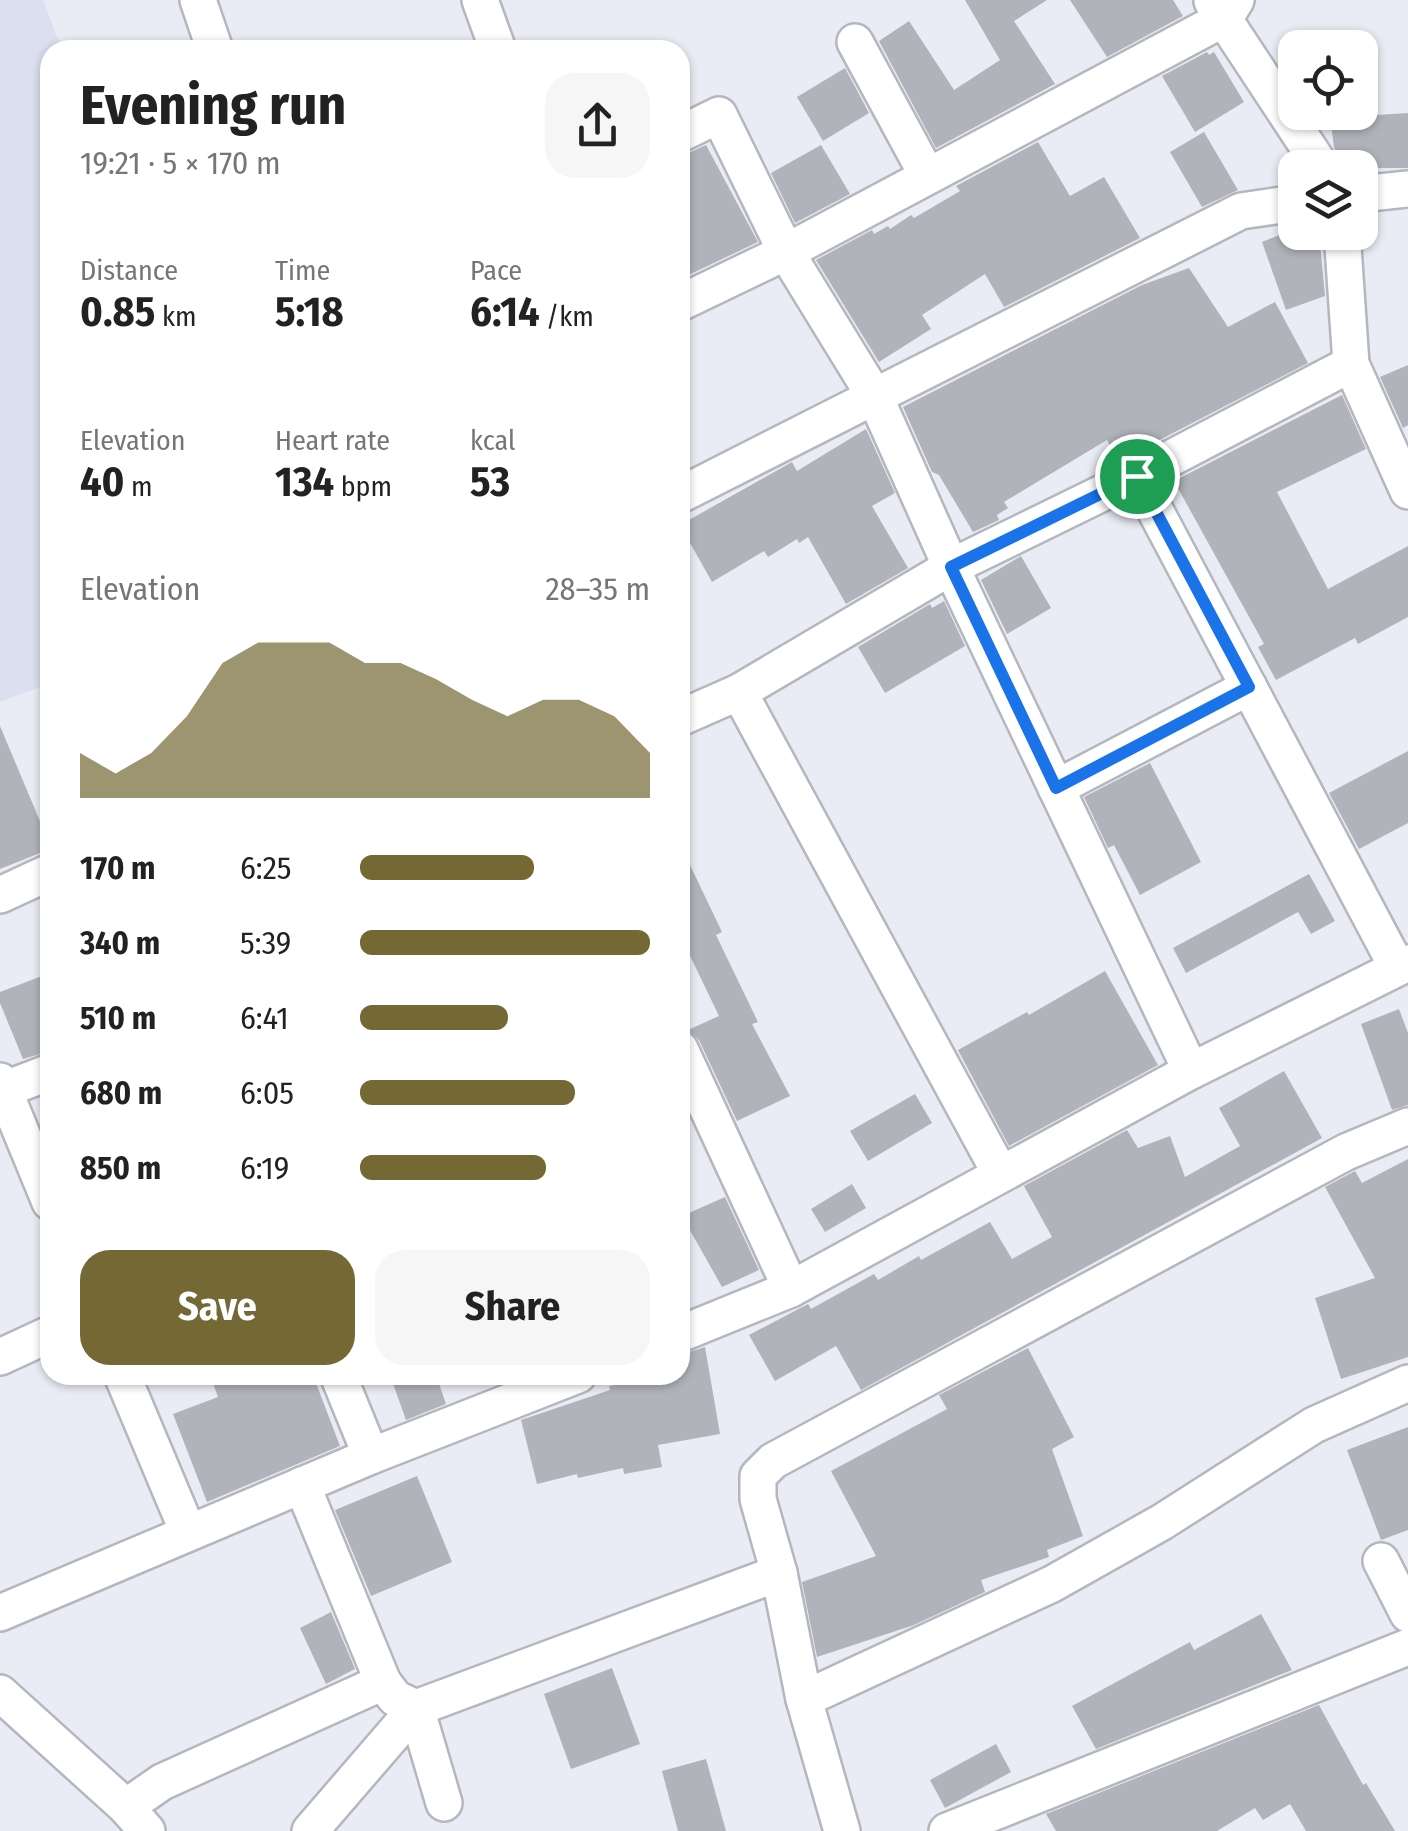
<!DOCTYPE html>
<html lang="en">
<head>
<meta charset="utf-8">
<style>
  body { margin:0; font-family:"Fira Sans Condensed",sans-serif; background:#f6f6f6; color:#222; height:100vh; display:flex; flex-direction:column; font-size:38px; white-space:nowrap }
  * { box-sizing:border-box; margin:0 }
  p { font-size:32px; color:#767676 }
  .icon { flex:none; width:55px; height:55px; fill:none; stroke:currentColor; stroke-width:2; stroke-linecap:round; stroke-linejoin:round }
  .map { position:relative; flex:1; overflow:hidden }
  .sheet { position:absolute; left:40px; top:40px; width:650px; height:1345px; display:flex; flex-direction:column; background:#fff; border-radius:30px; box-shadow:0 2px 8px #0004 }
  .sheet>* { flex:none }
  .buttons { position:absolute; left:1278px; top:30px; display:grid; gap:20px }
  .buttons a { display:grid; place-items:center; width:100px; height:100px; border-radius:20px; background:#fff; box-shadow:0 2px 8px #0004; font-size:50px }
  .pin { position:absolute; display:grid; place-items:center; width:85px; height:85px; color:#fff; margin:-42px; border:5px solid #fff; border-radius:50%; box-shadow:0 2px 10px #0007 }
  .round { display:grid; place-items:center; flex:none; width:105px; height:105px; border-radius:30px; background:#f6f6f6 }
  .overview { display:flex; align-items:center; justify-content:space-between; height:170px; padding:0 40px }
  h1 { font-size:55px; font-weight:700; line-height:75px }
  .stats { display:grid; grid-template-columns:repeat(3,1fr); gap:15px; height:170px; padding:10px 40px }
  .stats div { display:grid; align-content:center }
  .stats b { font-size:42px; font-weight:700 }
  .stats small { font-size:28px; font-weight:400 }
  .stats p { font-size:28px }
  .chart { height:280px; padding:20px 40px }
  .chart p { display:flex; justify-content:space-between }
  .chart svg { width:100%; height:180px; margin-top:10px; fill:#746835; opacity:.7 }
  .cta { display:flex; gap:20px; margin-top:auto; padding:20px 40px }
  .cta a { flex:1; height:115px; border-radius:30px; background:#746835; color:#fff; font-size:40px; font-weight:700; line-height:115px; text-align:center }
  .cta a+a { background:#f6f6f6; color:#222 }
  ul { padding:0 40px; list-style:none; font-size:32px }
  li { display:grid; grid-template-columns:160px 120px 1fr; align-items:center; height:75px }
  li i { height:25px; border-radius:12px; background:#746835 }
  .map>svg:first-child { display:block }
</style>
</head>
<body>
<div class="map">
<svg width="1408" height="1831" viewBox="0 0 1408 1831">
  <rect width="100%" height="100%" fill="#eaecf5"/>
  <polygon fill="#dcdfef" points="0,0 43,0 62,50 50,50 50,683 0,702"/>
  <g fill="#b1b3bb">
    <polygon points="965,0 1047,0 1014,21 1055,84 936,148 879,41 909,21 954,90 1000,60"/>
    <polygon points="1070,0 1173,0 1183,16 1107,57"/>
    <polygon points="1207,52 1209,55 1214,52 1244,102 1195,132 1162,76"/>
    <polygon points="845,68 869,113 823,141 797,97"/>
    <polygon points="1408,113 1408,168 1343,168 1334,147 1331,124 1361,119 1361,116"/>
    <polygon points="1204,132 1238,190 1202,207 1170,152"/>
    <polygon points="1038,142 1070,196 1104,177 1140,238 1004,307 985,274 922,315 931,329 879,362 816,260 872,230 874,234 888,226 890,229 911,215 914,218 960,191 956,186"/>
    <polygon points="706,145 758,242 680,279 680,157"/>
    <polygon points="821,145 850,194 795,223 771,173"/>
    <polygon points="1287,232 1319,232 1325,296 1286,310 1262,242"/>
    <polygon points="1189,268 1228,327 1275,302 1308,363 1119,461 1107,440 1004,502 1008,508 997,515 999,520 973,532 939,475 932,472 903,407 1142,285"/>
    <polygon points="1408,365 1408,425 1403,428 1380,377"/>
    <polygon points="1342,395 1366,449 1277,492 1328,589 1408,546 1408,617 1358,644 1355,638 1276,680 1258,647 1264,644 1174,481"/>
    <polygon points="866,429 895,493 872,506 908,568 846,604 808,537 799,543 797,539 768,557 764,551 712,582 680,525 792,462 797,471"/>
    <polygon points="1021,556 1051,608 1007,634 981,580"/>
    <polygon points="944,601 965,646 885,693 858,647 930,604 932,608"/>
    <polygon points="0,726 50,845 50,849 0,869"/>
    <polygon points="1408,751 1408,823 1359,849 1329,793"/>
    <polygon points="1150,763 1201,862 1140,895 1114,845 1108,848 1084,797"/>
    <polygon points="680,844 722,932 716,935 758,1022 752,1024 790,1096 737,1121 699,1040 688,1030 719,1016 680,935"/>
    <polygon points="1309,874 1335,921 1311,934 1298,912 1186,973 1173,948"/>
    <polygon points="1105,971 1158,1065 1009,1146 958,1050 1027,1012 1029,1015"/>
    <polygon points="50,973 50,1051 23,1059 0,1003 0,992"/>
    <polygon points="1399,1009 1408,1033 1408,1105 1392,1110 1361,1024"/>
    <polygon points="1284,1071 1322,1138 861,1390 836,1346 775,1381 749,1335 808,1304 811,1309 874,1274 878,1280 919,1256 921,1260 990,1222 1012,1259 1052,1237 1024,1186 1127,1130 1138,1148 1170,1136 1185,1177 1240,1146 1219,1108"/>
    <polygon points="915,1094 932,1123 868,1161 850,1131"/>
    <polygon points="1408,1159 1408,1357 1341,1379 1315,1298 1375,1278 1325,1187 1355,1171 1362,1183"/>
    <polygon points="852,1184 866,1208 825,1232 811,1209"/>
    <polygon points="725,1197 759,1270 722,1287 682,1216"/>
    <polygon points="705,1347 720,1434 658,1445 662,1467 624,1474 623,1468 578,1478 577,1474 537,1484 521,1420 610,1390 609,1386 680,1375 680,1355"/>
    <polygon points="1028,1348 1074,1437 1052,1449 1083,1536 1047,1550 1049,1557 981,1580 985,1592 914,1625 817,1657 802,1582 876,1556 831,1471 947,1409 939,1395"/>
    <polygon points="210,1375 313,1375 340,1446 207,1502 173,1414 218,1397"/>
    <polygon points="390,1375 436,1375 446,1404 406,1420"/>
    <polygon points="1408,1427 1408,1530 1381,1540 1347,1450"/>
    <polygon points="417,1476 452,1562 371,1596 335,1510"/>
    <polygon points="331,1612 355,1669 326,1684 300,1628"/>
    <polygon points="1261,1614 1292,1670 1096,1749 1072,1706 1190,1642 1194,1650"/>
    <polygon points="612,1668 640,1744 571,1769 544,1694"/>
    <polygon points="1319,1705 1363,1785 1366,1783 1395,1831 1306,1831 1290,1804 1263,1820 1255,1808 1217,1831 1056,1831 1046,1814"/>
    <polygon points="996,1744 1011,1772 945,1808 930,1780"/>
    <polygon points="706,1759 726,1831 678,1831 662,1771"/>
  </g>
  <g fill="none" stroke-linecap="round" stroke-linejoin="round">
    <defs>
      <g id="minor">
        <polyline points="198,0 215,50"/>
        <polyline points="480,0 498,50"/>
        <polyline points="1212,1 1322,168"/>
        <polyline points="855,42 927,175"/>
        <polyline points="680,134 719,115 786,252 875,397 951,567 1191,1071"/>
        <polyline points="1360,194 1408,189"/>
        <polyline points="1342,232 1351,364 1408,491"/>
        <polyline points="680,303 786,252 1225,18 1236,0"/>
        <polyline points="1137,476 1397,967"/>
        <polyline points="680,495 1241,211 1295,203"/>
        <polyline points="739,692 1000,1173"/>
        <polyline points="680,718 739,692 951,567 1137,476 1351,364"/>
        <polyline points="1056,788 1249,687"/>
        <polyline points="0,895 50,872"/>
        <polyline points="680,1049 791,1289"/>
        <polyline points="0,1081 50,1202"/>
        <polyline points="3,1090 50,1072"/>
        <polyline points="680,1334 791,1289 1191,1071 1408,963"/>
        <polyline points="0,1357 50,1334"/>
        <polyline points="122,1375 188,1532"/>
        <polyline points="338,1375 371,1456"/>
        <polyline points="302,1485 383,1682 395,1698 416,1708 779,1573"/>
        <polyline points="1381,1561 1408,1614"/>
        <polyline points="0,1613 371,1456 578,1375"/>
        <polyline points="0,1693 126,1807 162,1782 383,1682"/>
        <polyline points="804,1699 1052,1584 1162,1522 1314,1425 1408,1383"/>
        <polyline points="416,1708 444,1803"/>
        <polyline points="126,1807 147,1831"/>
        <polyline points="310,1831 416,1708"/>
        <polyline points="842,1831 804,1699 779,1573 758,1499 758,1476 773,1461 1346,1152 1408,1126"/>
        <polyline points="947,1831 1408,1647"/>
      </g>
    </defs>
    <use href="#minor" stroke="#b5b6bf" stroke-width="40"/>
    <use href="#minor" stroke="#fff" stroke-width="35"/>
  </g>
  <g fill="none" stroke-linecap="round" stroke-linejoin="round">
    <defs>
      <polygon id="route" points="1137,476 1249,687 1056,788 951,567"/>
    </defs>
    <use href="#route" stroke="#fff" stroke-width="20"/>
    <use href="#route" stroke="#1a73e8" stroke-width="12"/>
  </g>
</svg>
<div class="buttons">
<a><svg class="icon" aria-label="locate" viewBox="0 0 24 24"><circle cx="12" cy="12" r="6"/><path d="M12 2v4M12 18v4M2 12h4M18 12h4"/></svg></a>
<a><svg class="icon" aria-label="layers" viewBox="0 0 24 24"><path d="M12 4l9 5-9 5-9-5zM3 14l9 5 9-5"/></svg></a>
</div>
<div class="pin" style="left:1137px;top:476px;background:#1e9e55"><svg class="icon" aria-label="arrive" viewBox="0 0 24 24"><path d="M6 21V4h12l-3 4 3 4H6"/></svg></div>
<section class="sheet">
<div class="overview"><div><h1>Evening run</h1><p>19:21 · 5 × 170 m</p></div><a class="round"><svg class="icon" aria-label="share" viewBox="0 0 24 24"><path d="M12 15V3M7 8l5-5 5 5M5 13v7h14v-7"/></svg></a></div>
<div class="stats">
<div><p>Distance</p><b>0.85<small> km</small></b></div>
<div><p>Time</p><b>5:18</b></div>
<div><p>Pace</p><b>6:14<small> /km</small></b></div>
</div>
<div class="stats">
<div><p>Elevation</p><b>40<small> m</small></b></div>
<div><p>Heart rate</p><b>134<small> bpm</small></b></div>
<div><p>kcal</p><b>53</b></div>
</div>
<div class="chart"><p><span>Elevation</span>28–35 m</p>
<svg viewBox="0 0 160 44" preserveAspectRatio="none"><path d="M0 44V33L10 38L20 33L30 24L40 11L50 6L60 6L70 6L80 11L90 11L100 15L110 20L120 24L130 20L140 20L150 24L160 33V44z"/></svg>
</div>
<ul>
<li><b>170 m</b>6:25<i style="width:60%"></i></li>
<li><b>340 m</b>5:39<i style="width:100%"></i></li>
<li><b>510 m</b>6:41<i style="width:51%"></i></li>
<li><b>680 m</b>6:05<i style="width:74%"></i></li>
<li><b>850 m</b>6:19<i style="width:64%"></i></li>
</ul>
<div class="cta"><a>Save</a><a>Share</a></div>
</section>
</div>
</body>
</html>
